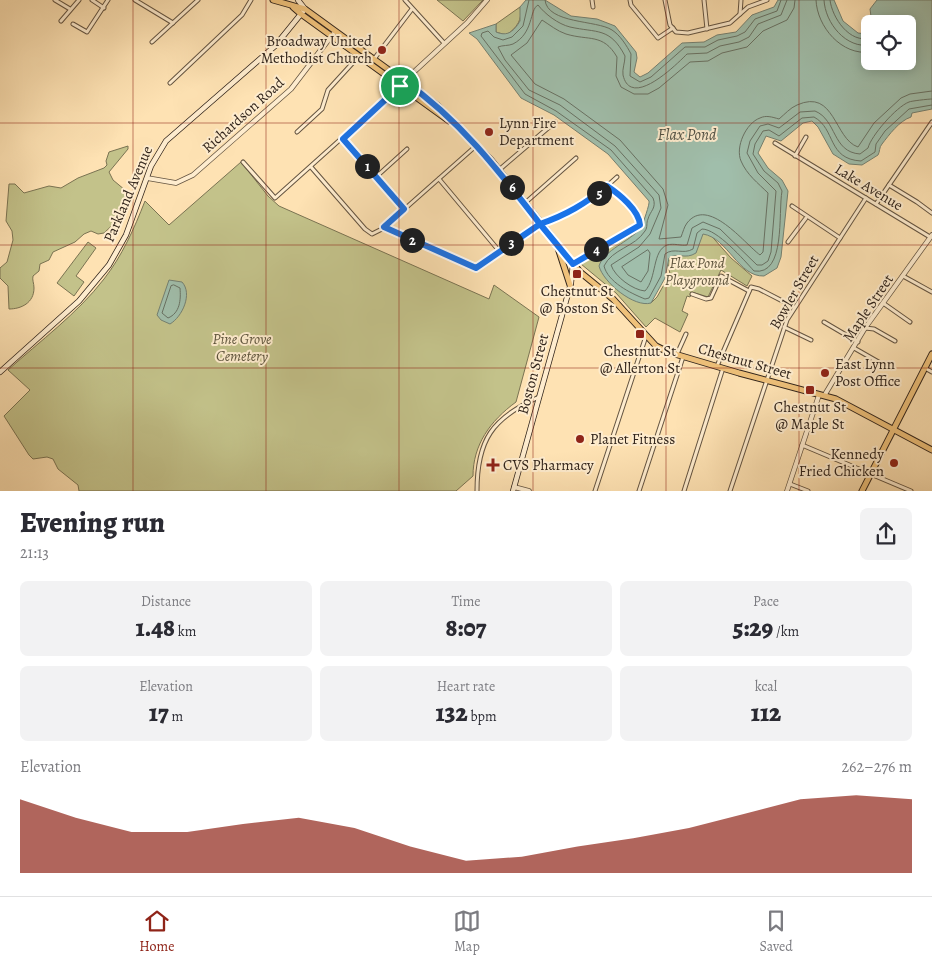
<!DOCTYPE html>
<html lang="en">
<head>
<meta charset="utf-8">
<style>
  body { margin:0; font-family:Alegreya,serif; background:#f2f2f3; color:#2b2b33; height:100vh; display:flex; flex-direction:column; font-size:19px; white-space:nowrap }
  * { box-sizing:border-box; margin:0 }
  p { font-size:16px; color:#7c7c81 }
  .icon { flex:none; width:28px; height:28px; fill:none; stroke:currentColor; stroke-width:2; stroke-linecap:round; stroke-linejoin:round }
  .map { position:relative; height:491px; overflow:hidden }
  .sheet { display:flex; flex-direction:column; background:#fff; flex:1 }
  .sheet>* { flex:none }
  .fabs { position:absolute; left:861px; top:15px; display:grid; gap:10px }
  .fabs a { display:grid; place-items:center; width:55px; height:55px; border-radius:8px; background:#fff; box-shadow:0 2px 12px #0003; font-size:25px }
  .pin { position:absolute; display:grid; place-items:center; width:42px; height:42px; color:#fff; margin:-21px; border:2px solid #fff; border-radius:50%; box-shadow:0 1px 5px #0007 }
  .km { position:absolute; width:25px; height:25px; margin:-12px; border-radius:50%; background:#222; color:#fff; font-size:14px; line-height:25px; text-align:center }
  .round { display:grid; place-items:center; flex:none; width:52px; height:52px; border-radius:8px; background:#f2f2f3 }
  .overview { display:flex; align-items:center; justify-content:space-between; height:85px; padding:0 20px }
  h1 { font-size:28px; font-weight:800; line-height:38px }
  .figures { display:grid; grid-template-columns:repeat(3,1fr); gap:8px; height:85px; padding:5px 20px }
  .figures div { display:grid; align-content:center; border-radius:8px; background:#f2f2f3; text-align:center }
  .figures b { font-size:25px; font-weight:800 }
  .figures small { font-size:14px; font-weight:400 }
  .figures p { font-size:14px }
  .chart { height:140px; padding:10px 20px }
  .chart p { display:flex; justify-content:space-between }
  .chart svg { width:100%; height:90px; margin-top:5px; fill:#8f2418; opacity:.7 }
  .menu { display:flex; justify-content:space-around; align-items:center; height:70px; border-top:1px solid #e1e1e2; background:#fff; font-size:14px; color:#7c7c81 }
  .menu a { display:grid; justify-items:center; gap:2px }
  .menu .on { color:#8f2418 }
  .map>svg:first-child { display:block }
</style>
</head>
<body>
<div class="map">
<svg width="932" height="491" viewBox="0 0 932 491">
  <rect width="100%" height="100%" fill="#fee2b3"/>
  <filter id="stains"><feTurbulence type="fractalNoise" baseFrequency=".004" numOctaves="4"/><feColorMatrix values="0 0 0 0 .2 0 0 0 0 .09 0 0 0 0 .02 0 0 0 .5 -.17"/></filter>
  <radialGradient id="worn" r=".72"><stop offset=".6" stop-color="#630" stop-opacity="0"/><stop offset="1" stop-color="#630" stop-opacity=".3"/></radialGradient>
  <g fill="#c3c28a" stroke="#7a7352">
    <polygon points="437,0 483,0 463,21"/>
    <path d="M 520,7 C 523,19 517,28 506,35 L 496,32 L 496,24 Z"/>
    <path d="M 128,146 L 128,149 L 109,172 L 113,180 L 131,195 L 119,219 L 104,233 L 98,234 L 91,231 L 84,234 L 75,242 L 53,252 L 49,260 L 40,264 L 39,271 L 33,276 C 32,280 34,283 34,288 C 34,303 21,309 9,309 L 8,286 L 0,278 L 0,268 L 7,262 L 13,240 L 12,231 L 6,221 L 9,184 L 15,184 L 24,193 L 49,186 L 61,188 L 78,178 L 104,168 L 107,165 L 106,161 L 109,152 Z"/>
    <path d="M 241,162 L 268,196 L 279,206 L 489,299 L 494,285 L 539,317 L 516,402 C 490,421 473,445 473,476 L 456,491 L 79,491 L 78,485 L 58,469 L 53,459 L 47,457 L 33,459 L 29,455 L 4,416 L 30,390 L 8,370 C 40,341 77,314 104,279 C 122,256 134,229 145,201 L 169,225 Z"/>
    <polygon points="707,231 731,258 752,276 747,286 721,270 708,297 692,292 690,297 687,296 682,311 688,314 680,332 655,318 646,327 616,293 581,264 583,261 638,232 651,303 657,297 670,274 667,259"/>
    <polygon points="88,242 96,248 76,276 84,282 74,296 57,283"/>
  </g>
  <g fill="#a0beab" stroke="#748071">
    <path d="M 526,0 L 545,0 L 571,16 L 597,19 L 615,26 L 636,52 L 637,58 L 634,72 L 640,77 L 648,73 L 682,43 L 704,42 L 717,35 L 736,32 L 752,15 L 774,7 L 778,0 L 834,0 L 843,21 L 858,33 L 867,34 L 870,30 L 870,61 L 908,61 L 908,24 L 872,24 L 870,9 L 877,0 L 932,0 L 932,109 L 912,113 L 911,117 C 899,121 889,135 882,144 C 879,147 880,152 878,155 L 862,165 L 849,164 L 833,154 L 818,127 L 812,121 L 803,123 L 781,141 L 766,136 L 758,153 L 768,168 L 782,180 L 788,191 L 781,257 L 777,268 L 764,276 C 738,277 728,238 703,234 L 696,253 C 685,260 678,252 669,258 L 665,278 L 651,303 C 634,308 603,282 599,266 C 604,250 629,242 641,228 C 643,223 650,204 649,201 L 608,154 L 554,115 L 521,98 L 477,39 L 469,33 L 496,24 L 496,32 C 508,37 514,31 520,21 L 520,7 Z"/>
    <path d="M 169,280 L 182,282 C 193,294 182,317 170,324 L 161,320 L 157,315 Z"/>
  </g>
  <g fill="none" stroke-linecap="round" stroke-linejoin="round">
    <g stroke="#687163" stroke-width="1">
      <path d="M 529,0 L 523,26 L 512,37 L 503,40 L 494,37 L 488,31 L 482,33 L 481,36 L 525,94 L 556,111 L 611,150 L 653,198 C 657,208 650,211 648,219 C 646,223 648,227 645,231 C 635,247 612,249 604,266 C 608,282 630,293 645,299 L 649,298 L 661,276 L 665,254 C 674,247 683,255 693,249 L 697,233 L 702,229 C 717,229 744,260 754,271 C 786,276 778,213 782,191 L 778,183 L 764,171 L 753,154 L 755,144 L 763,131 L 769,130 L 779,136 L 802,118 L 814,117 C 836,129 827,159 861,161 L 875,152 L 876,144 L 885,131 L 909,109 L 932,105"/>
      <path d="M 545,0 C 547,24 597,20 612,30 C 620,35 627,46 631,54 L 630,76 L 640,82 L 651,77 L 685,47 L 705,47 L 718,40 L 737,36 L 745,32 L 755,19 L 777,11 L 781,0"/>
      <path d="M 787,0 L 781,15 L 758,24 L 749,37 L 739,42 L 720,46 L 707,53 L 687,54 C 677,64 631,110 623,75 C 622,69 625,63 625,56 C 610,27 597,33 570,27 C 558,24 545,14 538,5 C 529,10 534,33 513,44 C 508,46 503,45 498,47 L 505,60 L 529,90 L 560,105 L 615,146 L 659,195 L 661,208 L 650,234 L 639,247 L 611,265 C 615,277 633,290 645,291 C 657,278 652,251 667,245 C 674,243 681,246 687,245 L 692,228 L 703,222 L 720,229 L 757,265 L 762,265 L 768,261 L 771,252 L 776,191 L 758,173 L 747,153 L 750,141 L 760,126 L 768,124 L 779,128 L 800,112 L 815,111 C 837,120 832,152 860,154 L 868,148 C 871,136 896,107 909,102 C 911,101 928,99 932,99"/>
      <path d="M 795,0 L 794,8 L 787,20 L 763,31 L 747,47 L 722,53 L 708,61 L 690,62 L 659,88 L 648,94 L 634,94 L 621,87 L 616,76 L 617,57 C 603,33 589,41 566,34 C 557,31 550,25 542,20 L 527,43 L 511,55 L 535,84 L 564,99 L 620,140 L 663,189 L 668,205 L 659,239 L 681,237 C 683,232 684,227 687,223 C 708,196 744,243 760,255 L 763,252 L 768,193 C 758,183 747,175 741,161 C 735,147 746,123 760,118 C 766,115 772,117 779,119 C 785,114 790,108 797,105 C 835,88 834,139 858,147 L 874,123 L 901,98 L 910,94 L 932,91"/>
      <path d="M 816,0 C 817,27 842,56 870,52"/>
      <path d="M 824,0 C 825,23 846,49 870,45"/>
      <path d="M 830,0 C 832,18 850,44 870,38"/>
      <polygon points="648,250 650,253 648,271 641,282 628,275 622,267"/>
      <path d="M 174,285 L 180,288 C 181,300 180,313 168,318 L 162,313 L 171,286 Z"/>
    </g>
    <defs>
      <g id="minor">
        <polyline points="55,0 70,9"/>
        <polyline points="92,0 104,8"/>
        <polyline points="135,0 173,23"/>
        <polyline points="405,0 444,43"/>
        <polyline points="592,0 593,7"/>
        <polyline points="630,0 631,5 658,38 673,28"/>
        <polyline points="665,0 670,25 676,32 688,33 730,23 748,7 767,0"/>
        <polyline points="704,0 707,29"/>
        <polyline points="740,14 741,0"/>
        <polyline points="61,21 79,0"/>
        <polyline points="73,24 87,32 108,0"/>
        <polyline points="152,42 198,0"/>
        <polyline points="374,59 412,9"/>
        <polyline points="170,83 242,15 251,0"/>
        <polyline points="297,132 322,109 328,90 359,56"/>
        <polyline points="343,139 404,209"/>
        <polyline points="775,143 930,237"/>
        <polyline points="795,156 806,137"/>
        <polyline points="243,162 275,198 400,86"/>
        <polyline points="311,167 365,229 372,234 382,229 477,145"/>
        <polyline points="499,170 555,122"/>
        <polyline points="376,177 407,149"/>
        <polyline points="439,179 500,252"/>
        <polyline points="889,185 917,202 932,213"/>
        <polyline points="607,186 617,177"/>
        <polyline points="525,203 576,158"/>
        <polyline points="876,204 932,122"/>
        <polyline points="792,206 840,238"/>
        <path d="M 384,227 L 478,268 L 517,238 L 540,224 L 564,216 L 582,206 L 607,186 C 619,195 639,210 640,225 L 573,264"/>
        <polyline points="788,242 806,218"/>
        <polyline points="903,276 932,292"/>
        <polyline points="692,294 706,299 711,298 721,276 749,291"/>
        <polyline points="883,303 910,322"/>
        <polyline points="824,322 858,342"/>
        <polyline points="784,327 811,340"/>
        <polyline points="865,328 874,329 895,341"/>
        <polyline points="854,348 889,368"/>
        <polyline points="677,354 686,334"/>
        <polyline points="717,366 751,287 759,289 794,307"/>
        <polyline points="925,368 932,372"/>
        <polyline points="802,445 911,491"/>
        <polyline points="790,484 808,491"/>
        <path d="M 477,491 C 477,440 492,418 539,397"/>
        <polyline points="595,491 646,336"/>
        <polyline points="639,491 683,357"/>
        <polyline points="684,491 723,368"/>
        <polyline points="730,491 787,320 866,198"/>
      </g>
      <g id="tertiary">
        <polyline points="403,82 467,23 487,0"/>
        <polyline points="147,178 176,183 193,175 291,89 333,34"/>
        <polyline points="824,396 865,328 932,235"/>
        <polyline points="514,487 529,491"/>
        <polyline points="787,491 819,395"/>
      </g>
      <g id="secondary">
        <polyline points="0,372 79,301 109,265 126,235 151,166 166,141 275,46 305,9 298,0"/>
        <polyline points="513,491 571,283 573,264"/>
      </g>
      <g id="primary">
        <polyline points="273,0 305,9 437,105 491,160 580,272 613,299 656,346 668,352 739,373 836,399 932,450"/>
        <polyline points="293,7 301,14 449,121"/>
        <polyline points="558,248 570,285"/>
        <polyline points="862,491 932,354"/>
      </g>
    </defs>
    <use href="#minor" stroke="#645441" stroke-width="5"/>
    <use href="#tertiary" stroke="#645441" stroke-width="5.5"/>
    <use href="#secondary" stroke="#31241b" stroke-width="6"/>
    <use href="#primary" stroke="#31241b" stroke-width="7"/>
    <use href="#minor" stroke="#feecce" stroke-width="3"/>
    <use href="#tertiary" stroke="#feecce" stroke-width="4"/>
    <use href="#secondary" stroke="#feecce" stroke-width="4.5"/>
    <use href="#primary" stroke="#efc17a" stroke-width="5"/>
  </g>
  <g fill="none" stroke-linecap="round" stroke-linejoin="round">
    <defs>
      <path id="route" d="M 400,86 L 343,139 L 404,209 L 384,227 L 476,268 L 540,224 L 573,264 L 640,225 C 639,210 619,194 607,186 C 585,204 566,215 540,224 C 499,171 459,119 404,81 L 400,86"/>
    </defs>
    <use href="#route" stroke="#fff" stroke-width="10"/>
    <use href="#route" stroke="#1a73e8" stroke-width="6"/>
  </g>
  <path fill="none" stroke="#8f2418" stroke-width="1" stroke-opacity="0.55" d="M 133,0 L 133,491M 266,0 L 266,491M 399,0 L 399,491M 533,0 L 533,491M 666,0 L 666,491M 799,0 L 799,491M 0,123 L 932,123M 0,245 L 932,245M 0,368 L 932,368"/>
  <g fill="#8f2418" stroke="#feecce" stroke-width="2">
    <circle cx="382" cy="50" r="5"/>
    <circle cx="489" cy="132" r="5"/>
    <rect x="572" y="269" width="10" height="10" rx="2.5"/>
    <rect x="635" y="329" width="10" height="10" rx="2.5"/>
    <circle cx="825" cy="373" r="5"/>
    <rect x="805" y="385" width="10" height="10" rx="2.5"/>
    <circle cx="580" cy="439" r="5"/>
    <circle cx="894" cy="463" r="5"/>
    <path d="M490.5 457.5h5v5h5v5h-5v5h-5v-5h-5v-5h5z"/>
  </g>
  <g text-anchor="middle" stroke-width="4" stroke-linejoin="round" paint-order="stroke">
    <g font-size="15" fill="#31241b" stroke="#feecce" text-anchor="start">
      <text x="372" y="46" text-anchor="end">Broadway United<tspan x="372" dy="17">Methodist Church</tspan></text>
      <text x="499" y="128">Lynn Fire<tspan x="499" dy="17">Department</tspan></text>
      <text x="577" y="296" text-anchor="middle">Chestnut St<tspan x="577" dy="17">@ Boston St</tspan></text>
      <text x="640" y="356" text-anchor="middle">Chestnut St<tspan x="640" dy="17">@ Allerton St</tspan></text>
      <text x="835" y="369">East Lynn<tspan x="835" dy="17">Post Office</tspan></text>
      <text x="810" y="412" text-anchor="middle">Chestnut St<tspan x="810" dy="17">@ Maple St</tspan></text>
      <text x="590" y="444">Planet Fitness</text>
      <text x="884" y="459" text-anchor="end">Kennedy<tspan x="884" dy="17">Fried Chicken</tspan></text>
      <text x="503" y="470">CVS Pharmacy</text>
    </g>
    <g font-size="15" fill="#31241b" stroke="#feecce">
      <text transform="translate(243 115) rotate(-42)" y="5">Richardson Road</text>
      <text transform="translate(869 187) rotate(31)" y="5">Lake Avenue</text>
      <text transform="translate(128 194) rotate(-67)" y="5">Parkland Avenue</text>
      <text transform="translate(794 292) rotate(-60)" y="5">Bowler Street</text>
      <text transform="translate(868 308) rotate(-56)" y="5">Maple Street</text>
      <text transform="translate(745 361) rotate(16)" y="5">Chestnut Street</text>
      <text transform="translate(533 374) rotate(-75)" y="5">Boston Street</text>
    </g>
    <g font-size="15" font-style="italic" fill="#5d533c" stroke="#feecce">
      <text x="697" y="268">Flax Pond<tspan x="697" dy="17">Playground</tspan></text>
      <text x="242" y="344">Pine Grove<tspan x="242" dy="17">Cemetery</tspan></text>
    </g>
    <g font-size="16" font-style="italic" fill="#525246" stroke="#feecce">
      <text x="687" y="140">Flax Pond</text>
    </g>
  </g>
  <rect width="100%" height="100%" filter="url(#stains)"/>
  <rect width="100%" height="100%" fill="url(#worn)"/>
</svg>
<div class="fabs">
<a><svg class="icon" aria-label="locate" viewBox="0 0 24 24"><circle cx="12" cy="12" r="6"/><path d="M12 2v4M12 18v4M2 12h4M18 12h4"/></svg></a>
</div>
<div class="pin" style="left:400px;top:86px;background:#1e9e55"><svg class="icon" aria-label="arrive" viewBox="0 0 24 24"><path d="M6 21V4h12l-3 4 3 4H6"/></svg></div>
<b class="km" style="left:367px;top:166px">1</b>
<b class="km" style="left:412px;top:240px">2</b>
<b class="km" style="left:511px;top:243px">3</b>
<b class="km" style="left:596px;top:249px">4</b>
<b class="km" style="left:599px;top:193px">5</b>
<b class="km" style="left:512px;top:187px">6</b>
</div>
<section class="sheet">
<div class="overview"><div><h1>Evening run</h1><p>21:13</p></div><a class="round"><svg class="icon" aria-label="share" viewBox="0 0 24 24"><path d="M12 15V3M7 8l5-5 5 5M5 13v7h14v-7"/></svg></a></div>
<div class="figures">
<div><p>Distance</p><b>1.48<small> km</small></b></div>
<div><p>Time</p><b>8:07</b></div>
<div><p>Pace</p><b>5:29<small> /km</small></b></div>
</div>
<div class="figures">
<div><p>Elevation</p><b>17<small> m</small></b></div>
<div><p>Heart rate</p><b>132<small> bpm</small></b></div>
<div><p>kcal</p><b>112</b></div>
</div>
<div class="chart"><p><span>Elevation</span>262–276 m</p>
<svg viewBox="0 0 160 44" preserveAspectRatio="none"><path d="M0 44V8L10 17L20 24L30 24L40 20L50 17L60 22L70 31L80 38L90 36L100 31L110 27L120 22L130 15L140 8L150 6L160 8V44z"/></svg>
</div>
</section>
<nav class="menu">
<a class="on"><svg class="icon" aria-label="home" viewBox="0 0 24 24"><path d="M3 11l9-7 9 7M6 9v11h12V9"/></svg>Home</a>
<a><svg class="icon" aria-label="map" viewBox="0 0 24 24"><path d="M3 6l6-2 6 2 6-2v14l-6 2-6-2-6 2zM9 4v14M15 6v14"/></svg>Map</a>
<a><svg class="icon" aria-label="saved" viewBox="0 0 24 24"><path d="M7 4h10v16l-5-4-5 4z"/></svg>Saved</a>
</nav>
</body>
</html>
